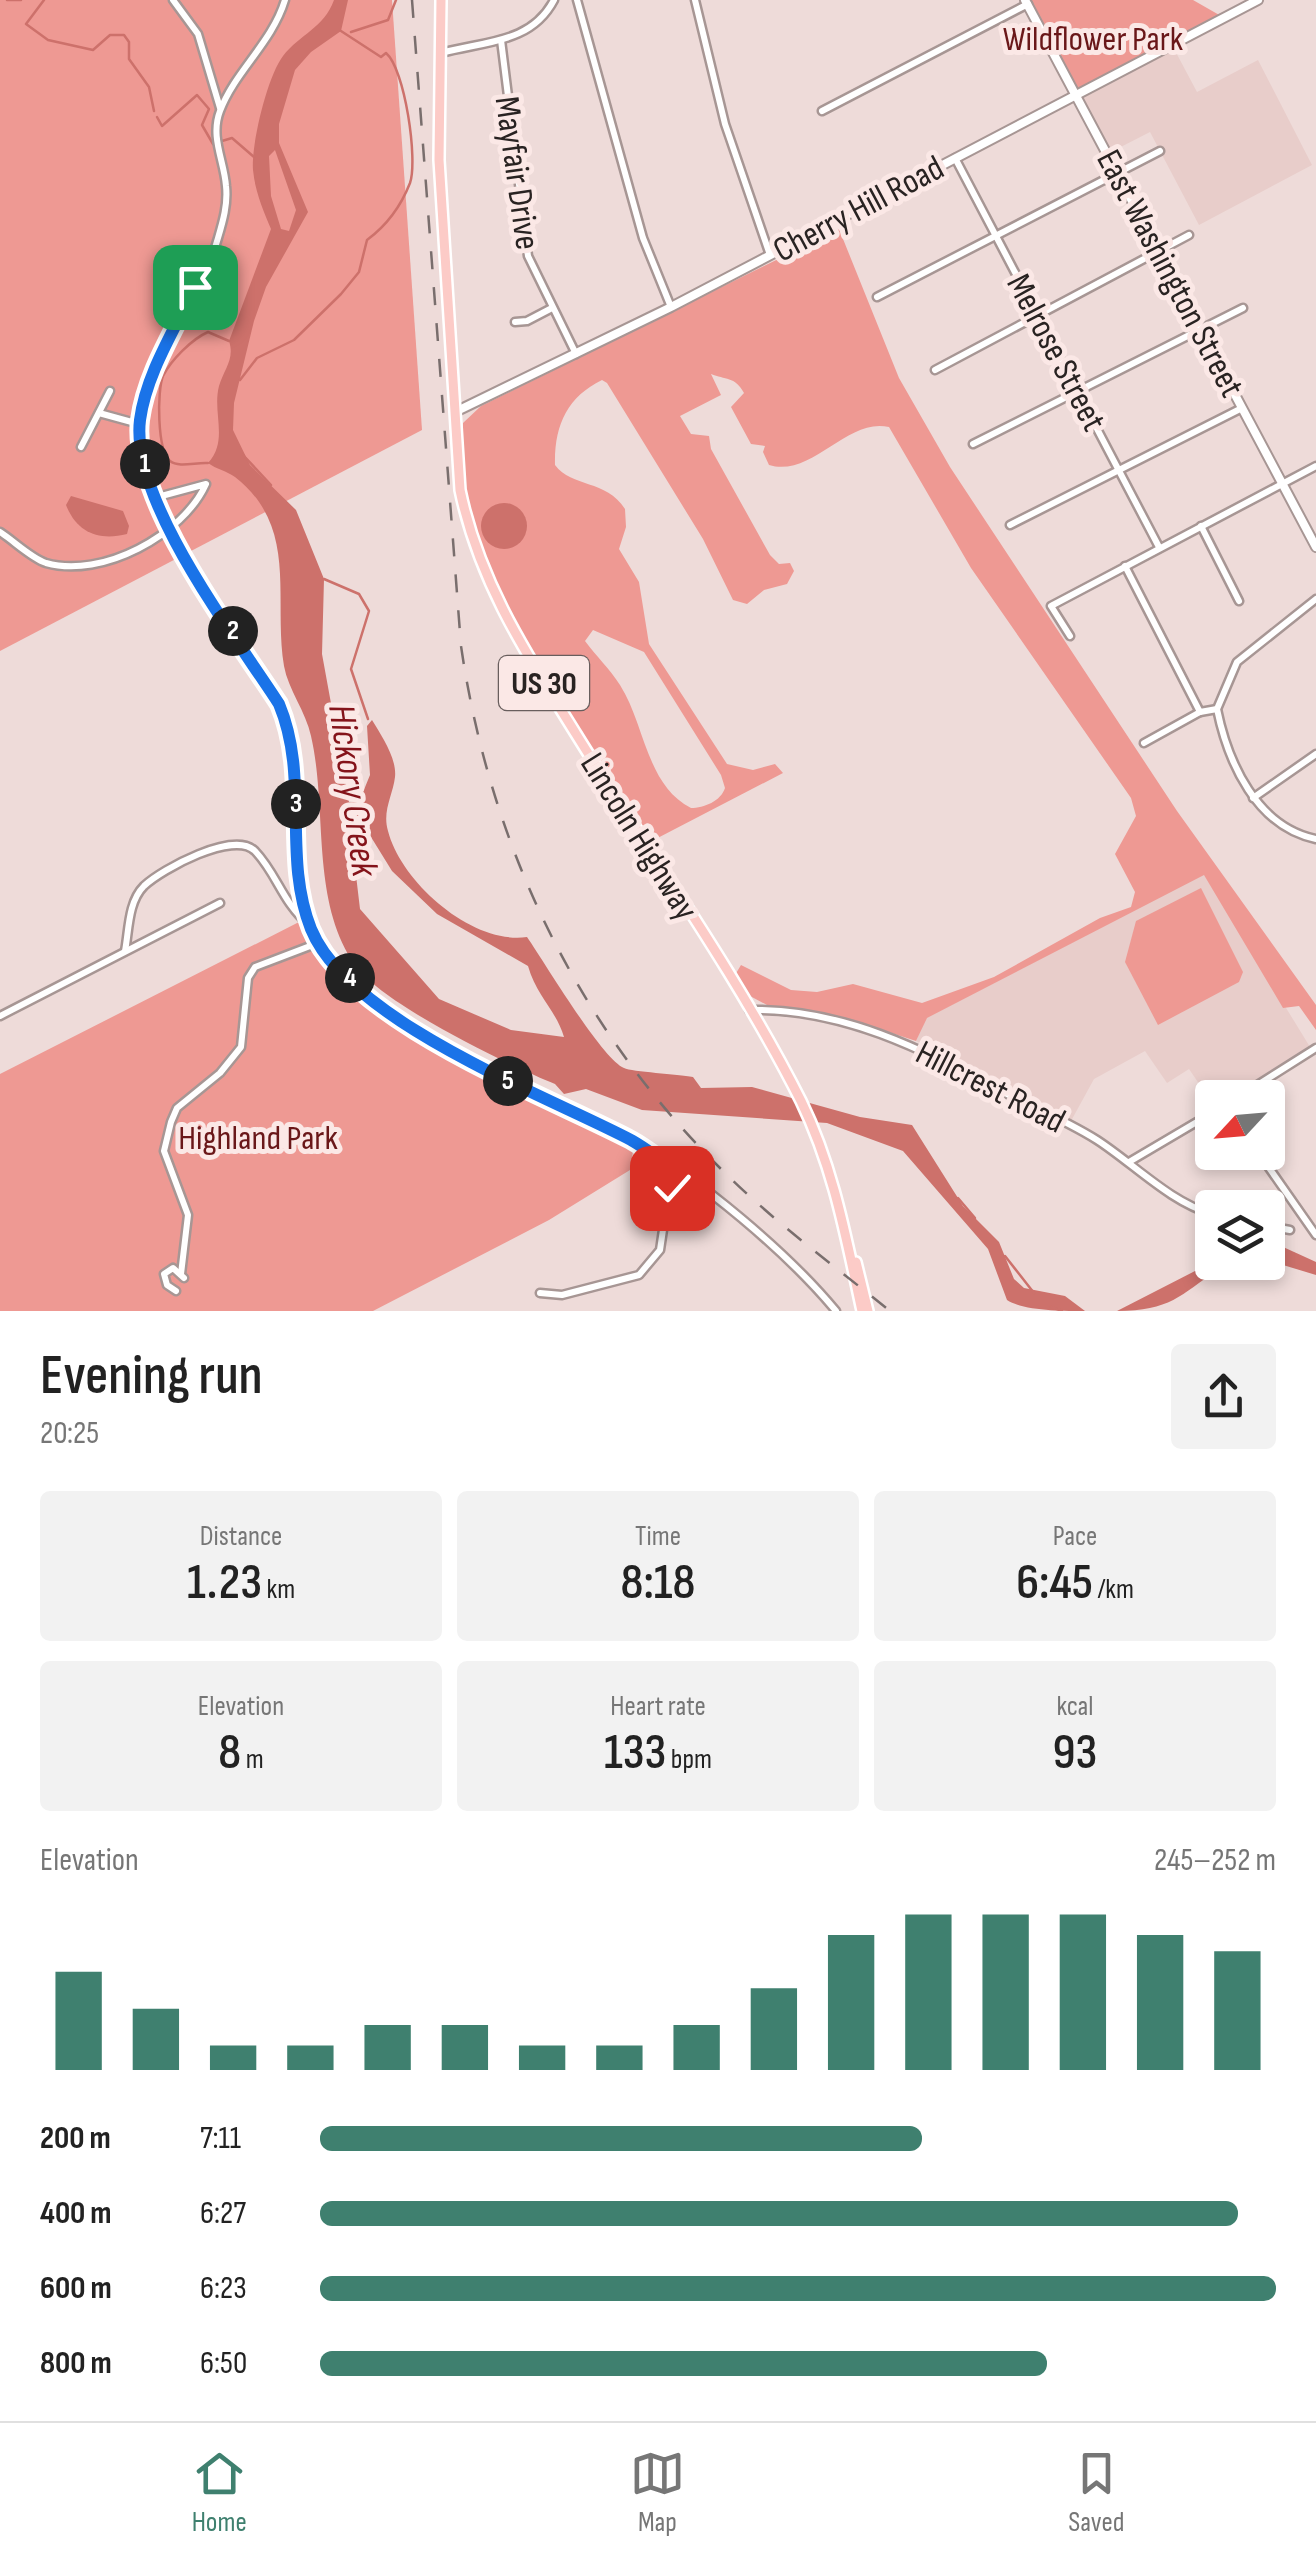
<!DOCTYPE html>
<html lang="en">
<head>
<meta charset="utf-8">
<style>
  body { margin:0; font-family:"Sofia Sans Condensed",sans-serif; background:#f2f2f2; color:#222; height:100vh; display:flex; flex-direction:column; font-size:38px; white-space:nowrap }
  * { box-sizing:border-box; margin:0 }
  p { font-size:32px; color:#767676 }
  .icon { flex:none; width:55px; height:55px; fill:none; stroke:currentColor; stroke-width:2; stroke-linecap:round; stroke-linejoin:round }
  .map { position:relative; height:1311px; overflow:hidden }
  .panel { display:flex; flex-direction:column; background:#fff; flex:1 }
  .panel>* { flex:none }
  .needle { width:65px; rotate:244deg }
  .tools { position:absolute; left:1195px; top:1080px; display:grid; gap:20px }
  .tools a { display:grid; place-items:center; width:90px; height:90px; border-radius:10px; background:#fff; box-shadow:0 5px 15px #0003; font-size:50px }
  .pin { position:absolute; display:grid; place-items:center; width:85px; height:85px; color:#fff; margin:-42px; border-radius:20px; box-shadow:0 5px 15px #0006 }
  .km { position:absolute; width:50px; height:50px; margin:-25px; border-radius:50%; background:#222; color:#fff; font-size:28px; line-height:50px; text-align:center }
  .round { display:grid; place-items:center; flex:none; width:105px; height:105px; border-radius:10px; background:#f2f2f2 }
  .summary { display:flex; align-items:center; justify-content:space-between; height:170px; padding:0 40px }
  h1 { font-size:55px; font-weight:600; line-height:75px }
  .metrics { display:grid; grid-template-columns:repeat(3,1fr); gap:15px; height:170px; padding:10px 40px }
  .metrics div { display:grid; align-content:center; border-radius:10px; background:#f2f2f2; text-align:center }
  .metrics b { font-size:50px; font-weight:600 }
  .metrics small { font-size:28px; font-weight:400 }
  .metrics p { font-size:28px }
  .chart { height:280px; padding:20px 40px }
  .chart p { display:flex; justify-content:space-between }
  .chart svg { width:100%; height:180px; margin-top:10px; stroke:#3f806f; stroke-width:6 }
  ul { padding:0 40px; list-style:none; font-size:32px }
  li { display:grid; grid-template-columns:160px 120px 1fr; align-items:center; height:75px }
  li i { height:25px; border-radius:12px; background:#3f806f }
  .tabs { display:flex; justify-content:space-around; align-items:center; height:140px; border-top:2px solid #e0e0e0; background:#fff; font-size:28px; color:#767676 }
  .tabs a { display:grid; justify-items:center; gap:5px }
  .tabs .active { color:#3f806f }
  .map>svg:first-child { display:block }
</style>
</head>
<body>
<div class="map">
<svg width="1316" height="1311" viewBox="0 0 1316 1311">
  <rect width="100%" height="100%" fill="#eedbd9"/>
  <g fill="#e8cdca">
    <polygon points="1172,45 1197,92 1258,60 1312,165 1199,225 1150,132 1109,153 1079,94"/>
    <polygon points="1204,874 1310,1047 1228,1097 1212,1098 1212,1103 1189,1069 1167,1083 1145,1051 1094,1079 1071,1121 916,1041 926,1018"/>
  </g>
  <g fill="#ee9993" fill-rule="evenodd">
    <polygon points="0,0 392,0 422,430 0,651"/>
    <polygon points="1028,0 1193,0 1221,16 1076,90"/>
    <path d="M 839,229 L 899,378 L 950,467 L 1177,811 L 1316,1005 L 1316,1030 L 1299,1006 L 1283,1008 L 1204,875 L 927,1018 L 916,1041 L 858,1022 L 767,1005 L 750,996 L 735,975 L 741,965 L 791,990 L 817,992 L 853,984 L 922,1003 L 994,977 L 1100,918 L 1131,907 L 1135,892 L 1115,854 L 1136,816 L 1131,798 L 971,568 L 889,427 C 847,417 812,478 769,465 L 763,452 L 765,446 L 751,444 L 731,407 L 744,393 C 735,376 725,380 711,374 L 721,395 L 680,416 L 691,434 L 709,436 L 711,449 L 770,555 L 779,564 L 790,563 L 794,571 L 787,584 L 764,590 L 747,604 L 733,600 L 703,539 L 607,383 L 602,380 C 567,397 554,426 555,465 C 572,488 606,479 625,509 L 626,527 L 619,549 L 639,582 L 649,644 L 727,764 L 753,770 L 775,764 L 783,773 L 648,843 C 577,728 446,563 463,423 L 481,406 ZM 593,630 L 644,652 L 721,775 L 725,788 C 721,801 704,808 691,808 C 646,785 645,724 620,685 C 610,669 596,656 585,641 Z"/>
    <polygon points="1201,888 1243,972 1239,982 1158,1025 1125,962 1136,921"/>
    <path d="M 299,922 C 362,1036 521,1093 634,1145 L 630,1170 L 549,1220 L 373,1311 L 0,1311 L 0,1074 Z"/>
  </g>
  <g fill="#cd716b" fill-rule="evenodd">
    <path d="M 334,0 L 348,0 L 341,31 L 311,52 L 295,70 L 279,124 L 279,143 L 308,212 L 266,287 L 254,321 L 234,403 L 233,430 L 250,465 L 296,510 L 324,579 L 322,654 L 349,802 L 359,802 L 370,775 L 367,726 L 372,720 C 381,735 397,758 395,777 C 393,795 382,811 388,831 C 401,882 472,945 527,937 C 545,963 602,1059 624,1068 C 632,1072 678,1074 693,1077 L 701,1088 L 752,1087 L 860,1117 L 912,1125 L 963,1206 L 999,1242 L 1014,1279 L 1024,1288 L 1065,1296 L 1085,1311 C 1063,1311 1024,1311 1007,1300 L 988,1249 L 903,1151 L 827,1123 L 642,1110 L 586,1089 L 564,1094 L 555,1084 C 508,1065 382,1004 355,965 C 310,900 328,810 311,736 C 306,712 288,689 284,666 C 273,597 299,527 235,477 C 227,471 216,469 208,463 C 229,440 212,413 219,386 C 224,369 235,359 229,341 L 271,229 C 263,210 255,191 253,170 C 251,145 267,77 283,56 C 300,34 324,28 334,0 ZM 275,150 L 296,210 L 289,231 L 281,229 L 271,196 L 269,156 ZM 371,837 L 392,871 L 437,914 L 528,966 C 537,997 556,1010 564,1037 L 511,1030 L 439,999 L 360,909 L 353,850 Z"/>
    <path d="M 71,496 L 123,511 L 129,526 L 127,534 C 99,541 77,533 66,505 Z"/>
    <circle cx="504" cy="526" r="23"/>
    <polygon points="1268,1240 1316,1262 1316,1275 1283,1265 1268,1251"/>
    <path d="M 1212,1255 L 1212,1262 L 1228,1263 C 1182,1292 1175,1311 1117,1311 L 1195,1271 Z"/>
  </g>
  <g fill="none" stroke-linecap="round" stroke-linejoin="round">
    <g stroke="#cd716b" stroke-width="2.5">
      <polyline points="7,0 21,0"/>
      <polyline points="44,0 26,24 48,40 93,50 110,35 124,35 129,42 129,59 149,87 154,111"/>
      <polyline points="351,32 388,20 396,0"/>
      <polyline points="157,117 162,126 197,95 209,109 202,125 213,144"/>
      <polyline points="222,141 232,138 254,157"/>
      <path d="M 240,380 L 257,358 L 294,340 L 341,294 L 359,272 L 367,240 C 386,226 401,206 410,183 C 418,160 405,69 386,53 L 381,57 L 341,31"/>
      <polyline points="243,455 271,485"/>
      <path d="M 208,463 C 196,462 179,468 170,461 C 157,451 157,390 163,376 C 171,360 192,339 208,332 L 229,341"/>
      <polyline points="324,579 359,594 369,611 351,669 368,719"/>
      <polyline points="958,1198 975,1218"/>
      <polyline points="1005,1256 1034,1293"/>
      <polyline points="1051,1307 1062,1311"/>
    </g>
    <defs>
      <g id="minor">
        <polyline points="173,0 198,34 220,108"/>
        <path d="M 285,0 C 272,43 235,71 220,111 C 210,137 224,160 226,186 C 228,204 223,221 218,238 C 203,291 165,338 147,390 C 114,485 229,626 279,704 C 312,782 278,870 317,940 C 367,1033 544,1092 633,1141 C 700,1179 787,1252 836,1311"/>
        <polyline points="577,0 643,238 671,307"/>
        <polyline points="695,0 725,124 770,255"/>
        <polyline points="501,40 528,256 576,354"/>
        <path d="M 441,53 C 484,41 531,44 554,0"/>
        <polyline points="822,111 1028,4"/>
        <polyline points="955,158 1159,547"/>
        <polyline points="877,297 1160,151"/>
        <polyline points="515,322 527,321 552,308"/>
        <polyline points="935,370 1189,235"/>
        <polyline points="99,413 139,424"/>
        <polyline points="973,444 1243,308"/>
        <polyline points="81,447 110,391"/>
        <polyline points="1010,525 1242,408"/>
        <polyline points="1201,526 1239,601"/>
        <path d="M 0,532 C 14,541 31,558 46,563 C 102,579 183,535 206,484 L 154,498"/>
        <polyline points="1125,566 1200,712"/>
        <path d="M 1316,599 L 1237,662 L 1217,709 C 1228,763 1257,827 1316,839"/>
        <polyline points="1070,636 1051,606 1316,466"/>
        <polyline points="1144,743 1200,712 1217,709"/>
        <polyline points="1253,798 1316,754"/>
        <path d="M 125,951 C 129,930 128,902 144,886 C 162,869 234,830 255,851 C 277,874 282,902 309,925"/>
        <path d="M 749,1010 C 843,1008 921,1049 1001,1091 C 1033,1107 1067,1121 1097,1140 C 1134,1164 1170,1202 1212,1214"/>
        <polyline points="0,1016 220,903"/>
        <polyline points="1237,1098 1316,1048"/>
        <polyline points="1258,1152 1316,1235"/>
        <polyline points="1129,1162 1212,1113"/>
        <polyline points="1268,1226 1290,1230"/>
        <polyline points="181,1274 188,1215 164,1151 171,1122 177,1108 220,1073 241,1047 248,978 255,967 318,943"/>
        <polyline points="176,1291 167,1285 164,1274 173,1268 184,1278"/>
        <polyline points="540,1293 562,1295 639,1275 660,1250 668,1196 682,1175"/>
      </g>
      <g id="tertiary">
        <polyline points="1025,0 1316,547"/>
        <polyline points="455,412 671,307 1258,0"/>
      </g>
      <g id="primary">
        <path d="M 441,0 L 439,160 L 460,490 C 479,582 527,655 576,734 C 651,855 737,974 801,1101 C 834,1169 846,1238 862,1311"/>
        <polyline points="856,1262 868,1311"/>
      </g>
    </defs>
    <use href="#minor" stroke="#a79694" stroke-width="11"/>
    <use href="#tertiary" stroke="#a79694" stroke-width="12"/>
    <use href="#primary" stroke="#fff" stroke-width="14"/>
    <use href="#minor" stroke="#fff" stroke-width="6"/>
    <use href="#tertiary" stroke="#fff" stroke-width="8"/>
    <use href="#primary" stroke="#fccbc7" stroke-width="9"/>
    <path stroke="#796e6d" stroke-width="2.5" stroke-dasharray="18 18" stroke-linecap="butt" d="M 412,0 L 461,646 C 490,845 577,1027 721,1169 C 773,1221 833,1265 890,1311"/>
  </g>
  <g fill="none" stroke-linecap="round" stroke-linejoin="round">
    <defs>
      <path id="route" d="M 195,287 C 175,329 146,374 140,420 C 130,501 236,637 279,704 C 310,778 282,856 311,929 C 349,1022 545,1095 631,1140 C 649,1150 665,1164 682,1174 L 672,1188"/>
    </defs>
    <use href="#route" stroke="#fff" stroke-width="20"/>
    <use href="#route" stroke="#1a73e8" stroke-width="12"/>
  </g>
  <g text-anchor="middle" stroke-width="10" stroke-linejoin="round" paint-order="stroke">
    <rect fill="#fbe8e6" stroke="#685e5d" stroke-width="2.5" x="499" y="656" width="90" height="54" rx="8"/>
    <g font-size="32" font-weight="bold" fill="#292322">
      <text x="544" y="694">US 30</text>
    </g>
    <g font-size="35" fill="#6a1719" stroke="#fbe8e6">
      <text x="1093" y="50">Wildflower Park</text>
      <text x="258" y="1149">Highland Park</text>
    </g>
    <g font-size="35" fill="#292322" stroke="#fbe8e6">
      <text transform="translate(518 173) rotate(82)" y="12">Mayfair Drive</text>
      <text transform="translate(858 208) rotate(-28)" y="12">Cherry Hill Road</text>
      <text transform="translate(1171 273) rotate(62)" y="12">East Washington Street</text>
      <text transform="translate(1057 352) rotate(62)" y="12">Melrose Street</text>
      <text transform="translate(640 836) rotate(58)" y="12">Lincoln Highway</text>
      <text transform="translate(991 1086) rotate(27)" y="12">Hillcrest Road</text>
    </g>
    <g font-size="38" font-style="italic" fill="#84131a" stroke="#fbe8e6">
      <text transform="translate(354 790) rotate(82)" y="13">Hickory Creek</text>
    </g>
  </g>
</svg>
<div class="tools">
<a><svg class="needle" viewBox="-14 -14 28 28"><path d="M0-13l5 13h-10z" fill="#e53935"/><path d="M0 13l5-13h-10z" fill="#767676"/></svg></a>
<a><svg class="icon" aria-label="layers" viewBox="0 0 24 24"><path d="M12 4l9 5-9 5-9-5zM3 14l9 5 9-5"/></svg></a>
</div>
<div class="pin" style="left:195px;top:287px;background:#1e9e55"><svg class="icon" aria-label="arrive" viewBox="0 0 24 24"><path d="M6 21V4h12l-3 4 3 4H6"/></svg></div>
<div class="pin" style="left:672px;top:1188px;background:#d93025"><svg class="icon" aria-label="check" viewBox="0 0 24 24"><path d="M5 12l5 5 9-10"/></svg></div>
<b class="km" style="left:145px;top:464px">1</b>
<b class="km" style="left:233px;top:631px">2</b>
<b class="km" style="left:296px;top:804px">3</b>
<b class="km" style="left:350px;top:978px">4</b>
<b class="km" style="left:508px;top:1081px">5</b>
</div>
<section class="panel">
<div class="summary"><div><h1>Evening run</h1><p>20:25</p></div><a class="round"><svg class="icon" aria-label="share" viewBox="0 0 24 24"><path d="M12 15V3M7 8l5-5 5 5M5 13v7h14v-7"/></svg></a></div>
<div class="metrics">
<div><p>Distance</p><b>1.23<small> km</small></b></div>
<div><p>Time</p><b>8:18</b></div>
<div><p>Pace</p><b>6:45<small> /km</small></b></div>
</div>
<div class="metrics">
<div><p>Elevation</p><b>8<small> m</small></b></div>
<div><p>Heart rate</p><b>133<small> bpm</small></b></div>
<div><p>kcal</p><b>93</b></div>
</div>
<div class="chart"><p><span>Elevation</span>245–252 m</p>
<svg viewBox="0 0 160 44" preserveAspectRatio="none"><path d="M5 44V20M15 44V29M25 44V38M35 44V38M45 44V33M55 44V33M65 44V38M75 44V38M85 44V33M95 44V24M105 44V11M115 44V6M125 44V6M135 44V6M145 44V11M155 44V15"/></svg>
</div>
<ul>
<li><b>200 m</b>7:11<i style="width:63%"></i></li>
<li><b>400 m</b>6:27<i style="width:96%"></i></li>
<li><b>600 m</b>6:23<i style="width:100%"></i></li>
<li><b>800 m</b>6:50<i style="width:76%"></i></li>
</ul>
</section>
<nav class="tabs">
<a class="active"><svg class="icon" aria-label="home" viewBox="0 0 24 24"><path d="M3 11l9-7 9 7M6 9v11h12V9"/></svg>Home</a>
<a><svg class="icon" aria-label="map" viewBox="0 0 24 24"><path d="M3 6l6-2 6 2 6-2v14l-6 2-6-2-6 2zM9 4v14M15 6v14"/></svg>Map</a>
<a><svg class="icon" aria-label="saved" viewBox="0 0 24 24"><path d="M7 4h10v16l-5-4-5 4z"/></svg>Saved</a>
</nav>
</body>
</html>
